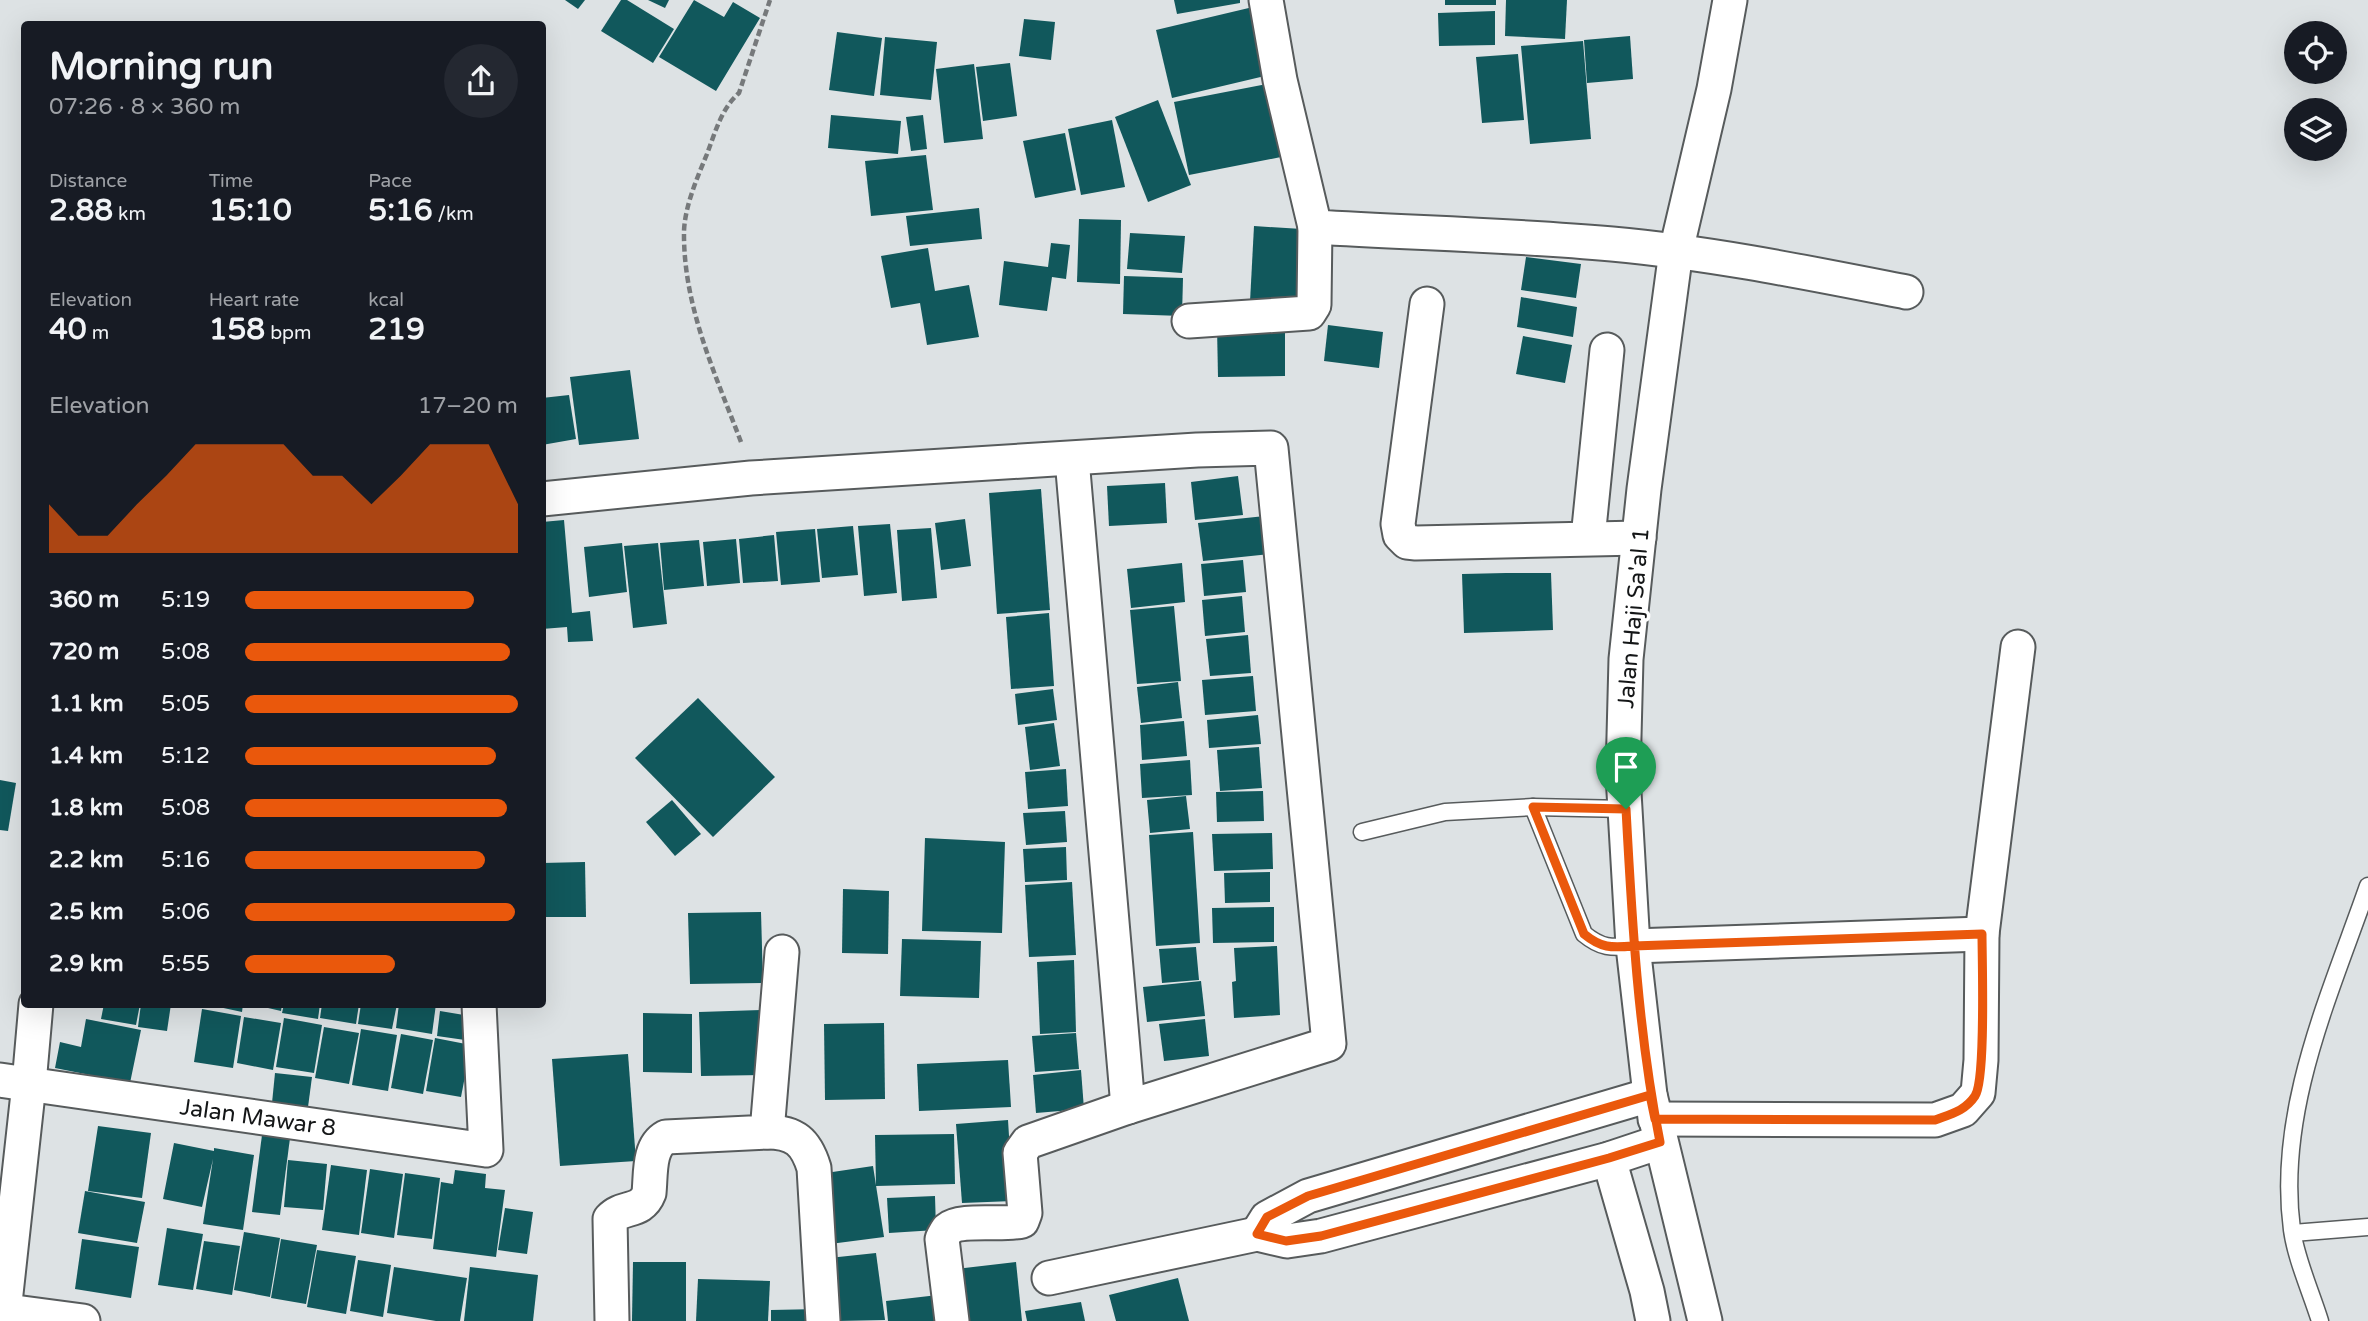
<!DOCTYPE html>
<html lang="en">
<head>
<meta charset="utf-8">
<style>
  body { margin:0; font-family:"Varela Round",sans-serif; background:#242831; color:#f1f3f6; height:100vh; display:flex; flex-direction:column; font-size:26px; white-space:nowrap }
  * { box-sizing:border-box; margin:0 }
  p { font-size:23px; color:#9ea1a6 }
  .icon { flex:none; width:38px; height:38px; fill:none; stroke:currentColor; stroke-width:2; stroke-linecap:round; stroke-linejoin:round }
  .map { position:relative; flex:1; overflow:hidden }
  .details { position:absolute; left:21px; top:21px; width:525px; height:987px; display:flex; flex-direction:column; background:#171b24; border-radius:7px; box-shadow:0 7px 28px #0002 }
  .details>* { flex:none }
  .fabs { position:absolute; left:2284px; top:21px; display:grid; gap:14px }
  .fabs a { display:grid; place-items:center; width:63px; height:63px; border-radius:50%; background:#171b24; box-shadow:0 7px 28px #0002; font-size:35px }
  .pin { position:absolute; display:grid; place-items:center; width:60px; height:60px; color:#fff; margin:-72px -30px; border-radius:50% 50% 50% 0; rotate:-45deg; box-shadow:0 0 7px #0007 }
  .pin .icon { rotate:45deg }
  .round { display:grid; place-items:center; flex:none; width:74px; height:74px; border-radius:37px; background:#242831 }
  .headline { display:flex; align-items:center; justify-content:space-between; height:119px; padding:0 28px }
  h1 { font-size:38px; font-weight:700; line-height:52px }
  .metrics { display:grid; grid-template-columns:repeat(3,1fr); gap:10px; height:119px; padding:7px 28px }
  .metrics div { display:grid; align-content:center }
  .metrics b { font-size:30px; font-weight:700 }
  .metrics small { font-size:19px; font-weight:400 }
  .metrics p { font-size:19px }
  .chart { height:196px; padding:14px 28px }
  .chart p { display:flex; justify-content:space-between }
  .chart svg { width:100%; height:126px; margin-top:7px; fill:#ea580c; opacity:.7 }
  ul { padding:0 28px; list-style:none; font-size:23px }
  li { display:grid; grid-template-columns:112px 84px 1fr; align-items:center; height:52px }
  li i { height:18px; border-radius:9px; background:#ea580c }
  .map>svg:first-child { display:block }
</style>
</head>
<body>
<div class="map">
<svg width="2368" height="1321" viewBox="0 0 2368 1321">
  <rect width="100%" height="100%" fill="#dde2e4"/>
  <g fill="#11585c">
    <polygon points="565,0 585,0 578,9"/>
    <polygon points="621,0 627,0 674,29 653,63 601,31"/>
    <polygon points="648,0 669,0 665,8"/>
    <polygon points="694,0 724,17 733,2 760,18 716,91 659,57"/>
    <polygon points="1174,0 1240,0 1240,3 1177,14"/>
    <rect x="1445" y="0" width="51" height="5"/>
    <polygon points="1506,0 1567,0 1565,39 1505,36"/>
    <polygon points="1253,7 1269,75 1172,98 1156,30"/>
    <polygon points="1495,11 1495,45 1439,46 1438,13"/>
    <polygon points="1024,19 1055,22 1051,60 1019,56"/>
    <polygon points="837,32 882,38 874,96 829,90"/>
    <polygon points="1630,36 1633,79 1587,83 1584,40"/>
    <polygon points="885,37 937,42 931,100 880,95"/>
    <polygon points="1583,41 1591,139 1530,144 1521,46"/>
    <polygon points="1518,54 1524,120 1482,123 1476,57"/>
    <polygon points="1010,63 1017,116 983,121 976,67"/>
    <polygon points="974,64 983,139 944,143 936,69"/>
    <polygon points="1272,83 1286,156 1189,175 1174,102"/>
    <polygon points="1158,100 1191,185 1148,202 1115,117"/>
    <polygon points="831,115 901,121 898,154 828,148"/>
    <polygon points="923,115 927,149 911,151 906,117"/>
    <polygon points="1112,120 1125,187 1081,195 1068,129"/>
    <polygon points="1065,133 1076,190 1035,198 1023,141"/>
    <polygon points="926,155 933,210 871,216 865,161"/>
    <polygon points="979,208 982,239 910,246 906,216"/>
    <polygon points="1079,219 1121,220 1120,284 1077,282"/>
    <polygon points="1254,226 1302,229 1298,305 1250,302"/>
    <polygon points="1130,233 1185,236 1182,273 1127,269"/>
    <polygon points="1051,243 1070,245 1066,279 1052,277 1047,311 999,305 1004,261 1048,267"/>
    <polygon points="928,248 935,291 969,285 979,337 927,345 920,303 891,308 881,256"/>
    <polygon points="1526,257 1581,264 1576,298 1521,290"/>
    <polygon points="1124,276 1183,278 1182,316 1123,314"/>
    <polygon points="1521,297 1577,307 1573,337 1517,327"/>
    <polygon points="1328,325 1383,332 1379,368 1324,361"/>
    <polygon points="1285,326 1285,376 1218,377 1217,327"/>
    <polygon points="1523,336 1572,345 1565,383 1516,374"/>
    <polygon points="630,370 639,439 579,445 570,377"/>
    <polygon points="569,395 576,439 542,445 542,398"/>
    <polygon points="1238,476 1243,515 1195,520 1191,482"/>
    <polygon points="1165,483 1167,523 1109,526 1107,486"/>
    <polygon points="1041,489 1050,610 997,614 989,493"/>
    <polygon points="1265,516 1270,554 1203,561 1198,523"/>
    <polygon points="965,519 971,566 941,570 935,523"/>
    <polygon points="564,520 572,613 590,611 593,641 568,642 567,627 542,629 542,522"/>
    <polygon points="890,524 897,593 864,596 858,526"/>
    <polygon points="853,526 858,575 822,578 817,529"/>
    <polygon points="931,528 937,598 902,601 897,530"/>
    <polygon points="815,529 820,582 781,585 776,532"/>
    <polygon points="774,535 778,581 743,583 739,539"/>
    <polygon points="736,539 740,583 707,586 703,542"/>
    <polygon points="699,540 704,586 664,590 660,543"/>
    <polygon points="622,543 627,592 589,597 584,547"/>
    <polygon points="658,543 667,624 633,628 624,546"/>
    <polygon points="1243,560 1246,592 1204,596 1201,564"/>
    <polygon points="1182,563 1185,602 1131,608 1127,569"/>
    <polygon points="1506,573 1551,573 1553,630 1464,633 1462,574"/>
    <polygon points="1242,596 1245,632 1205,636 1202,600"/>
    <polygon points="1174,606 1181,681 1137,684 1130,610"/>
    <polygon points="1049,613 1054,686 1011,689 1006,617"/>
    <polygon points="1248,635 1251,673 1210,676 1206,639"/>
    <polygon points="1253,676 1256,711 1205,715 1202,680"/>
    <polygon points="1178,682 1182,718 1141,723 1137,687"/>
    <polygon points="1053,689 1057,720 1018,725 1015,694"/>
    <polygon points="698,698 775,777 713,837 635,758"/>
    <polygon points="1258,715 1261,744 1209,748 1207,720"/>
    <polygon points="1184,721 1187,756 1142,760 1140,725"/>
    <polygon points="1054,723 1060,766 1030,770 1025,727"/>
    <polygon points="1259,747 1262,788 1220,791 1217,750"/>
    <polygon points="1190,760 1192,795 1142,798 1140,764"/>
    <polygon points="1066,769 1068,806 1028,809 1025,772"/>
    <polygon points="0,780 16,783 8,831 0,830"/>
    <polygon points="1263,791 1264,821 1217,822 1216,792"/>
    <polygon points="1186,796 1190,829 1150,833 1147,800"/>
    <polygon points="672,800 701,834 675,856 646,822"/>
    <polygon points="1065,811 1067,842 1026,845 1023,813"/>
    <polygon points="1193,832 1200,943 1156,946 1149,835"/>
    <polygon points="1272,833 1273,869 1214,871 1212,834"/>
    <polygon points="925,838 1005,842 1002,933 922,931"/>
    <polygon points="1066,847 1067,880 1025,882 1023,849"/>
    <polygon points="585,862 586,917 542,917 542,863"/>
    <polygon points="1270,872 1270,902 1225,903 1224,873"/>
    <polygon points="1072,882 1076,955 1029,957 1025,885"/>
    <polygon points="843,889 889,891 888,954 842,953"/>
    <polygon points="1274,907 1274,942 1213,943 1212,908"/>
    <polygon points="761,912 763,983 690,984 688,913"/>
    <polygon points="902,939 981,941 979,998 900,996"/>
    <polygon points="1277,946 1280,1015 1234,1018 1232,982 1236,981 1234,948"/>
    <polygon points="1196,947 1199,980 1162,983 1159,949"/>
    <polygon points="1074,960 1076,1032 1040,1034 1037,962"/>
    <polygon points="1201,981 1205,1016 1147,1022 1143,987"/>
    <polygon points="104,1004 140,1004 136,1025 101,1019"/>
    <polygon points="141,1004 171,1004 167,1031 138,1027"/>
    <polygon points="205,1004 243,1004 242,1012"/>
    <polygon points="251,1004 282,1004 281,1011"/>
    <polygon points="284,1004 320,1004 318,1019 282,1013"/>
    <polygon points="322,1004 359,1004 356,1024 320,1018"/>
    <polygon points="361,1004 397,1004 392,1029 358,1024"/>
    <polygon points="399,1004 436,1004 432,1034 396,1028"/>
    <polygon points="202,1009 241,1016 233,1068 194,1062"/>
    <polygon points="761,1010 763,1075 701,1076 699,1012"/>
    <polygon points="440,1011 476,1017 472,1041 437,1036"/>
    <polygon points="643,1013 692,1014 692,1073 643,1072"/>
    <polygon points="244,1017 281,1023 273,1070 237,1063"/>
    <polygon points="284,1018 322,1025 314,1073 276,1067"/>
    <polygon points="86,1019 141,1030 130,1083 55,1068 60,1042 81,1047"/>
    <polygon points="1205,1019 1209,1056 1164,1061 1159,1024"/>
    <polygon points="884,1023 885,1099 825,1100 824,1024"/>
    <polygon points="324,1027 359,1033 349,1084 315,1078"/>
    <polygon points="361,1029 397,1035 388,1091 352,1085"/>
    <polygon points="1076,1033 1079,1069 1035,1072 1032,1036"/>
    <polygon points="401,1034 433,1040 423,1094 391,1088"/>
    <polygon points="435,1038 471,1045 461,1097 426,1091"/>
    <polygon points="628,1054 636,1161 560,1166 552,1059"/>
    <polygon points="1008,1060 1011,1107 919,1111 917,1064"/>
    <polygon points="1081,1070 1084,1109 1036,1113 1033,1075"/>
    <polygon points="275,1073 312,1077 308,1107 272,1103"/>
    <polygon points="1008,1120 1013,1201 962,1203 956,1124"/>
    <polygon points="98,1126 151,1133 142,1198 88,1191"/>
    <polygon points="954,1134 955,1184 876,1186 875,1135"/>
    <polygon points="262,1135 290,1138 280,1215 252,1212"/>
    <polygon points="174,1143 214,1151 214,1148 254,1155 243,1230 203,1224 213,1159 202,1207 163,1199"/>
    <polygon points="288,1160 327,1164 323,1210 284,1207"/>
    <polygon points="331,1165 367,1170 359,1235 322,1230"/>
    <polygon points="873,1166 884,1237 830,1244 819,1174"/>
    <polygon points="370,1169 403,1174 394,1238 361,1233"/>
    <polygon points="455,1170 486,1174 485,1188 505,1190 496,1257 433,1249 441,1182 453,1184"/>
    <polygon points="405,1173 440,1178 432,1239 397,1235"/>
    <polygon points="85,1191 145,1202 137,1243 78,1233"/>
    <polygon points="935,1196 936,1230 889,1233 887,1198"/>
    <polygon points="505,1208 533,1212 527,1254 498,1250"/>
    <polygon points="167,1228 203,1234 193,1290 158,1285"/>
    <polygon points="244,1232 280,1238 270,1297 234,1290"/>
    <polygon points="82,1239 139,1247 131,1298 75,1289"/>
    <polygon points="281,1239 317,1245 306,1304 271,1298"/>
    <polygon points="204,1241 240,1246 232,1295 196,1289"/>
    <polygon points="317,1250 356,1256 346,1314 307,1307"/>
    <polygon points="876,1253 885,1320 837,1321 829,1258"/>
    <polygon points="358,1260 391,1265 383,1317 350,1311"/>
    <polygon points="633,1262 686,1262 686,1321 632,1321"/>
    <polygon points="1016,1262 1022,1321 961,1321 956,1269"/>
    <polygon points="394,1267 467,1278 460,1321 436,1321 387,1313"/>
    <polygon points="470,1267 538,1275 533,1321 464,1321"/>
    <polygon points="1178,1278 1189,1321 1116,1321 1109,1295"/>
    <polygon points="698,1279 770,1281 768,1321 696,1321"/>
    <polygon points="938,1295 942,1321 888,1321 886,1301"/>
    <polygon points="1081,1302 1085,1321 1027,1321 1025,1311"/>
    <polygon points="819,1309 819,1321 771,1321 771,1310"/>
  </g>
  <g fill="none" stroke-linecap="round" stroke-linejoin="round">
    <defs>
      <g id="lane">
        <path d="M 1533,807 L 1584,934 C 1601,948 1611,948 1633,946"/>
        <polyline points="1362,832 1445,812 1533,807 1626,809"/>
        <polyline points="2293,1233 2368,1227"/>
        <path d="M 2320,1321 C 2311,1292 2296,1259 2292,1230 C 2276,1111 2330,995 2368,886"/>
      </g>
      <g id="street">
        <path d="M 1266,0 L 1280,80 L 1315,227 C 1414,233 1514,235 1612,244 C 1711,253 1809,273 1906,292"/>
        <polyline points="1427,304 1398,524 1400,535 1407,542 1416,543 1639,538"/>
        <polyline points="1189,321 1309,313 1314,305 1315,227"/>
        <polyline points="1072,459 1128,1107"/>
        <path d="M 542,499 L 751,478 L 1197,450 L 1271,448 L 1329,1044 L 1128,1107 L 1028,1142 L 1020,1153 L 1025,1213 L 1022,1221 C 1003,1226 961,1218 948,1229 C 947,1230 942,1238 942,1239 L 952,1321"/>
        <polyline points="1588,538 1607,350"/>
        <polyline points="1633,946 1982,934"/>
        <polyline points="0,1080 486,1150 479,1004"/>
        <polyline points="1655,1119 1935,1120 1963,1110 1978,1093 1981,1060 1982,934 2018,647"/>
        <path d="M 767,1132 C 795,1132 806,1142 814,1168 L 823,1321"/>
        <polyline points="1609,1159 1647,1291 1653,1321"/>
        <polyline points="1257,1234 1267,1218 1308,1196 1650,1095"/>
        <polyline points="1049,1278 1257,1234 1287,1241 1321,1236 1609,1159 1660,1142"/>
        <polyline points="0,1310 83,1321"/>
        <polyline points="3,1321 29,1084 36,1004"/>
        <path d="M 612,1321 L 610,1219 C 623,1205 641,1214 649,1193 C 651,1174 648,1147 666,1137 L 767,1132 L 782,952"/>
        <polyline points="1705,1321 1650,1095 1633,946 1623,775 1626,659 1644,489 1676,251 1714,89 1730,0"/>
      </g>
    </defs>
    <use href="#lane" stroke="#575b5c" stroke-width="19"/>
    <use href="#street" stroke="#575b5c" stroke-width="37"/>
    <path stroke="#76797b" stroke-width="4.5" stroke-dasharray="7 3.5" stroke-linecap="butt" d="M 741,442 C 715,373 683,306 684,231 C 685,206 697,178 707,154 C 715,133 721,109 739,93 L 770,0"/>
    <use href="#lane" stroke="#fff" stroke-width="16"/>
    <use href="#street" stroke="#fff" stroke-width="33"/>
  </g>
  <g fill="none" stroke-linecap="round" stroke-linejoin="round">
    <defs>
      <path id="route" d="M 1626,809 C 1632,921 1638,1032 1660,1142 L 1609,1158 L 1321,1236 L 1286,1241 L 1257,1234 L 1267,1217 L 1308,1196 L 1650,1095 L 1655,1119 L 1935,1120 C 1951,1114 1965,1111 1975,1096 C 1986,1080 1982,961 1982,934 L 1633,946 C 1611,948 1601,948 1584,934 L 1533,807 L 1626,809"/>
    </defs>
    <use href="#route" stroke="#fff" stroke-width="14"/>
    <use href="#route" stroke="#ea580c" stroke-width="9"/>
  </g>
  <g text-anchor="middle" stroke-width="7" stroke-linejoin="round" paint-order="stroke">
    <g font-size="23" fill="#141617" stroke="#fff">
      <text transform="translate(1633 618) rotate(-85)" y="8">Jalan Haji Sa'al 1</text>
      <text transform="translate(258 1117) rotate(8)" y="8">Jalan Mawar 8</text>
    </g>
  </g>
</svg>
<div class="fabs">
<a><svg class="icon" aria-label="locate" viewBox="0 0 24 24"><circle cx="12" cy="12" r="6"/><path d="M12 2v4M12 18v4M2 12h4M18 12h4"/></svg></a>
<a><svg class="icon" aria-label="layers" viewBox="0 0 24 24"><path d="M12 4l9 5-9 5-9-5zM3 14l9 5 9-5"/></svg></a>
</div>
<div class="pin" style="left:1626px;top:809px;background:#1e9e55"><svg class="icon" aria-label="arrive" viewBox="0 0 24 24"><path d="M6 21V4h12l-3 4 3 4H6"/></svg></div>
<section class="details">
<div class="headline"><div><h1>Morning run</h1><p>07:26 · 8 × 360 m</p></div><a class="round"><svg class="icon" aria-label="share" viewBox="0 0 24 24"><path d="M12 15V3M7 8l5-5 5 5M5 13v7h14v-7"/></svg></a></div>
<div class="metrics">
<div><p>Distance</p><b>2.88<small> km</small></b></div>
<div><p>Time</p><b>15:10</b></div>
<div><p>Pace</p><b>5:16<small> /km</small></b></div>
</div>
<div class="metrics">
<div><p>Elevation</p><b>40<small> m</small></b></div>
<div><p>Heart rate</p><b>158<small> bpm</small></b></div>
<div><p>kcal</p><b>219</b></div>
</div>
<div class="chart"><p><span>Elevation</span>17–20 m</p>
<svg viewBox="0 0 160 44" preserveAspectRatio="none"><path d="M0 44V27L10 38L20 38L30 27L40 17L50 6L60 6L70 6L80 6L90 17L100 17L110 27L120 17L130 6L140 6L150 6L160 27V44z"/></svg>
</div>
<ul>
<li><b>360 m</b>5:19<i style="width:84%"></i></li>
<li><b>720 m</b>5:08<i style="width:97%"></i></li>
<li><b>1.1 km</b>5:05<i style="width:100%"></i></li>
<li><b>1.4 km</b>5:12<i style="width:92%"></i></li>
<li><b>1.8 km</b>5:08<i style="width:96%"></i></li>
<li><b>2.2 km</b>5:16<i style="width:88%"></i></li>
<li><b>2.5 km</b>5:06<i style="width:99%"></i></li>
<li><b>2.9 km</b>5:55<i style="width:55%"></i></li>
</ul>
</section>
</div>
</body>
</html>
